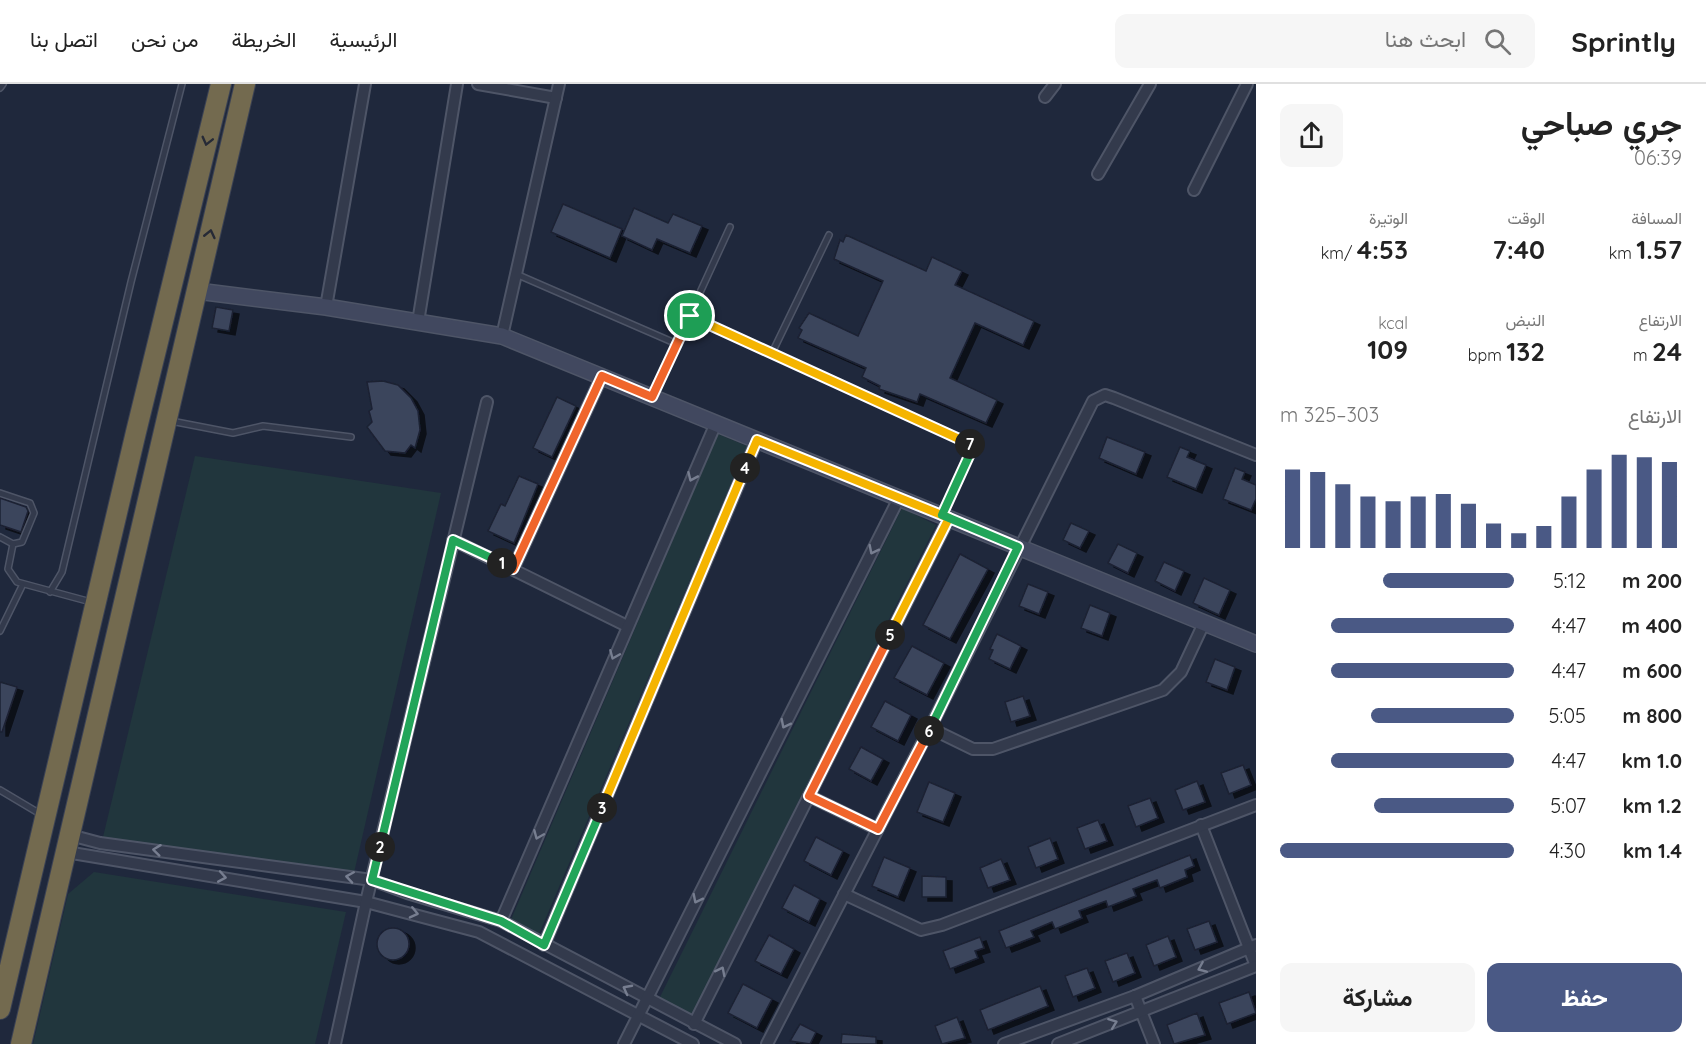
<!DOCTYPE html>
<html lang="ar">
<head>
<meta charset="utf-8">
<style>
  body { margin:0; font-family:Quicksand,Vazirmatn,sans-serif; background:#f6f6f6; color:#222; direction:rtl; height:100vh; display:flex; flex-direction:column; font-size:22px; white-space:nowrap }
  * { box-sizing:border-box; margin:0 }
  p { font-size:20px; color:#767676 }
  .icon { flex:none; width:33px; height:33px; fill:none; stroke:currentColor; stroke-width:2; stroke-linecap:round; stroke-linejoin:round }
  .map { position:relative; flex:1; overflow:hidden; direction:ltr }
  .details { display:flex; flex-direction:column; background:#fff; width:450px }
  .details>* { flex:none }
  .pin { position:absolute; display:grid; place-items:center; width:51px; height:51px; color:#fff; margin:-26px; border:3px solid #fff; border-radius:50%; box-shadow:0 2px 6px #0007 }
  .km { position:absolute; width:30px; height:30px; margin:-15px; border-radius:50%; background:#222; color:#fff; font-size:16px; line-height:30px; text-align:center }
  .round { display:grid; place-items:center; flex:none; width:63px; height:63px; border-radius:12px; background:#f6f6f6 }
  .headline { display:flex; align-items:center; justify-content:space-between; height:102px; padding:0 24px }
  h1 { font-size:33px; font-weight:700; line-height:45px }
  .figures { display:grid; grid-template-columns:repeat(3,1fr); gap:9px; height:102px; padding:6px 24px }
  .figures div { display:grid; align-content:center }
  .figures b { font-size:26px; font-weight:700 }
  .figures small { font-size:16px; font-weight:400 }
  .figures p { font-size:16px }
  .chart { height:168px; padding:12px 24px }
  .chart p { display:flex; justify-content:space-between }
  .chart svg { width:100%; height:108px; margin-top:6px; stroke:#4a5985; stroke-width:6 }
  .button { display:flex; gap:12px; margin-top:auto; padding:12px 24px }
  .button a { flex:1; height:69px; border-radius:12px; background:#4a5985; color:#fff; font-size:24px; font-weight:700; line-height:69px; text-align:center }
  .button a+a { background:#f6f6f6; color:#222 }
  ul { padding:0 24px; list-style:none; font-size:20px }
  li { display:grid; grid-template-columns:96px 72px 1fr; align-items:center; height:45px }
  li i { height:15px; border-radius:8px; background:#4a5985 }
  header { display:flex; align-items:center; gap:36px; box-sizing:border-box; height:84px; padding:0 30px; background:#fff; border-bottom:2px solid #e0e0e0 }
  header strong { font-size:28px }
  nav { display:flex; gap:33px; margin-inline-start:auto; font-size:21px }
  .search { width:420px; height:54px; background:#f6f6f6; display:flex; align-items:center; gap:15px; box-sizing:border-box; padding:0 21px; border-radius:12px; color:#767676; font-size:22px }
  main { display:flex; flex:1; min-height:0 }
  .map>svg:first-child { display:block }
</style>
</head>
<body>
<header>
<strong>Sprintly</strong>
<div class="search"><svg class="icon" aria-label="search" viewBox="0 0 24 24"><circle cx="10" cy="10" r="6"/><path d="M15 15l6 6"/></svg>ابحث هنا</div>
<nav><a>الرئيسية</a><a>الخريطة</a><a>من نحن</a><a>اتصل بنا</a></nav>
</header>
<main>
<section class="details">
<div class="headline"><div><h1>جري صباحي</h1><p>06:39</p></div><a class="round"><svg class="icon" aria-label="share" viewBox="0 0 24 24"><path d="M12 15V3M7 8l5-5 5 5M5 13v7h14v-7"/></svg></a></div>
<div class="figures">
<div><p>المسافة</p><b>1.57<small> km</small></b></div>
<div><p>الوقت</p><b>7:40</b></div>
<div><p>الوتيرة</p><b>4:53<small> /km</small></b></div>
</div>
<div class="figures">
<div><p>الارتفاع</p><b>24<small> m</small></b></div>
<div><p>النبض</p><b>132<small> bpm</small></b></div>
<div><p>kcal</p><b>109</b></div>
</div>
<div class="chart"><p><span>الارتفاع</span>303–325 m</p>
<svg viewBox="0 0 160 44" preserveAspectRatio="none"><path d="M5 44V12M15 44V13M25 44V18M35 44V23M45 44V25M55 44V23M65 44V22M75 44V26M85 44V34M95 44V38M105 44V35M115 44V23M125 44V12M135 44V6M145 44V7M155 44V9"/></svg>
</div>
<ul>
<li><b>200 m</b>5:12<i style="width:56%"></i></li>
<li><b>400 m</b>4:47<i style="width:78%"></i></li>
<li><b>600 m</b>4:47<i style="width:78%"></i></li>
<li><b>800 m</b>5:05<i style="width:61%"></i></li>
<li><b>1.0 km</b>4:47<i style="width:78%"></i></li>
<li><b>1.2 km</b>5:07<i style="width:60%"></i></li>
<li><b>1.4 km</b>4:30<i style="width:100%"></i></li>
</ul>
<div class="button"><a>حفظ</a><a>مشاركة</a></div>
</section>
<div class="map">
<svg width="1256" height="960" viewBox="0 0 1256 960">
  <defs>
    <filter id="shadow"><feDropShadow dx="6" dy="4" stdDeviation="0" flood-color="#0009"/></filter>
  </defs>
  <rect width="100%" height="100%" fill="#1f283c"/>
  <g fill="#21363d">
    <polygon points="718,350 747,362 539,850 510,838"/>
    <polygon points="195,372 441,409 354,789 103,753"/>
    <polygon points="902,424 936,441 692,931 659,915"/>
    <polygon points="94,788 346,828 315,960 33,960 68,810"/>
  </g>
  <g fill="#3b445c" stroke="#1b2133" stroke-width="1.5" filter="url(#shadow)">
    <polygon points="563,120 622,145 610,174 551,148"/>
    <polygon points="634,124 668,139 673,130 702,142 690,169 657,155 652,166 622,152"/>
    <polygon points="846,151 926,187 932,173 962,187 955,201 1034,237 1023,261 975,239 950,294 997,316 986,339 920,310 917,318 879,305 880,302 862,293 866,284 798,254 802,246 799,244 809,229 858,252 883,197 834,175 840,156 843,158"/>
    <polygon points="216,223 233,226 229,247 212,244"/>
    <polygon points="383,297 398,301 411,314 418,327 420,346 415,364 411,361 405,369 385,367 367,343 372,338 369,327 372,325 367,298"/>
    <polygon points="557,313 576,322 552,373 533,364"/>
    <polygon points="1107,353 1145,368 1136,390 1099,374"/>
    <polygon points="1180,363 1190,367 1187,373 1206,381 1196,405 1167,393"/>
    <polygon points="1235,384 1245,388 1242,395 1256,401 1256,415 1251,426 1223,415"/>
    <polygon points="519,392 538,400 514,459 488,447 501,420 505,422"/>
    <polygon points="0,414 26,423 28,427 21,448 0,441"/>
    <polygon points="1071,439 1089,447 1080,464 1063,456"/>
    <polygon points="1118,460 1137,469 1128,489 1108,479"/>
    <polygon points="960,470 988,485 950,555 923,541"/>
    <polygon points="1164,478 1184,487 1175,507 1155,497"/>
    <polygon points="1204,494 1230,506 1219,531 1193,519"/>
    <polygon points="1028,500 1048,508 1039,530 1019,522"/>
    <polygon points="1090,521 1110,529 1102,552 1081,544"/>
    <polygon points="997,550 1021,562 1010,585 989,575 993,566 990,565"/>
    <polygon points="912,562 944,579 927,611 894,594"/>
    <polygon points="1215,575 1235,583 1227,606 1206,598"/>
    <polygon points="0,598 17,603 2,648 0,648"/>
    <polygon points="1023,612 1030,632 1011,638 1005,618"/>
    <polygon points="885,617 911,631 898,657 871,643"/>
    <polygon points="861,663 883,675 871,697 849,685"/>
    <polygon points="1243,681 1251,701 1229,710 1221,689"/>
    <polygon points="1197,697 1205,718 1183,726 1175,706"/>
    <polygon points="929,698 955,709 943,738 917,728"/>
    <polygon points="1150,714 1158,734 1136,743 1128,722"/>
    <polygon points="1098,736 1107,757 1085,765 1077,744"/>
    <polygon points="816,753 843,767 831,791 804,777"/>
    <polygon points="1050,754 1058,775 1036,784 1028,763"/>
    <polygon points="1190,771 1194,782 1185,786 1187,793 1160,804 1157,796 1133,805 1136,812 1108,823 1106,817 1079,827 1082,834 1055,845 1052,838 1031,847 1034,853 1006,864 999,847"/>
    <polygon points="884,773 910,784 898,813 872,802"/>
    <polygon points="1001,775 1010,796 988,804 980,784"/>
    <polygon points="922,792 946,793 946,813 922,813"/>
    <polygon points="794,801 820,815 809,838 782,824"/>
    <polygon points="1209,837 1217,858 1195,866 1187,845"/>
    <circle cx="393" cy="860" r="16"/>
    <polygon points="769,851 794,865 781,890 755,877"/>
    <polygon points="1168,852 1176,873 1154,882 1146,861"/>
    <polygon points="980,853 984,864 975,867 978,874 950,885 943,867"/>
    <polygon points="1127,869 1135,889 1113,898 1105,877"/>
    <polygon points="1087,884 1095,904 1073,913 1065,892"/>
    <polygon points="743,900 772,915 757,944 728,929"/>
    <polygon points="1040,902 1048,922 988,946 980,926"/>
    <polygon points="1249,908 1256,929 1227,940 1219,919"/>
    <polygon points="1197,929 1205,951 1174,960 1167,941"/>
    <polygon points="957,933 965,954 942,960 935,942"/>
    <polygon points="800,940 816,948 810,960 790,957"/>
    <polygon points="842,950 876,953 876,960 841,960"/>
  </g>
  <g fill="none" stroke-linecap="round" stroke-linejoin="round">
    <defs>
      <g id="lane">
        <polyline points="0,4 3,0"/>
        <polyline points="516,190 677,260"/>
        <polyline points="690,232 974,361 943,430"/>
        <polyline points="772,269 829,151"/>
        <polyline points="653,311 730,143"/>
        <polyline points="171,337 233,349 263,342 351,353"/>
        <polyline points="0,409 30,419 34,429 22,458 13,460 0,453"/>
        <polyline points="13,460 8,485 17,498 91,518"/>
        <polyline points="50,508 62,488 131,198 182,0"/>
        <polyline points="0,547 22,502"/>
        <polyline points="0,706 42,731"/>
      </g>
      <g id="street">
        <polyline points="478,0 556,14"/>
        <polyline points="1045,13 1055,0"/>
        <polyline points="1098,90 1150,0"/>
        <polyline points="1194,106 1247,0"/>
        <polyline points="326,223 365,0"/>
        <polyline points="418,238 457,0"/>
        <polyline points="502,252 559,0"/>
        <polyline points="453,456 627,542"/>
        <polyline points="513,485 602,292"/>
        <polyline points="930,644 973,665 993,665 1163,606 1181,588 1204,539"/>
        <polyline points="809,712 877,745"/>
        <polyline points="1201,741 1256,882"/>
        <polyline points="70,751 100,759 372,796 407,809 501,837 735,960"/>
        <polyline points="66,768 366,818 479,848 693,960"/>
        <polyline points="844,810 921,846 942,841 1256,721"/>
        <polyline points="501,837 716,339"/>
        <polyline points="544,861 757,356"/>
        <polyline points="1135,912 1154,960"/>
        <polyline points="694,940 949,434"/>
        <polyline points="335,960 366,818 487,318"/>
        <polyline points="624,960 899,414"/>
        <polyline points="767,960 930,644 1093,317 1105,311 1114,314 1256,371"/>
        <polyline points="1004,960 1135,912 1256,861"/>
        <polyline points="1058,960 1256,882"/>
      </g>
      <polyline id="secondary" points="197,207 326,223 502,252 1256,560"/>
      <g id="highway">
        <polyline points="0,925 136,348 221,0"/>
        <polyline points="21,960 245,0"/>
      </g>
    </defs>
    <use href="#lane" stroke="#4e5567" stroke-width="8"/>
    <use href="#street" stroke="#4e5567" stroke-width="14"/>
    <use href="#secondary" stroke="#4e5567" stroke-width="18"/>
    <use href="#highway" stroke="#3b4254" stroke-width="22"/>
    <use href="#lane" stroke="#333a4c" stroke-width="5"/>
    <use href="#street" stroke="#333a4c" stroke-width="10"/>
    <use href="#secondary" stroke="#41485f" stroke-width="15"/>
    <use href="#highway" stroke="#736a4f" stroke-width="20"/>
  </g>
  <defs><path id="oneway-chevron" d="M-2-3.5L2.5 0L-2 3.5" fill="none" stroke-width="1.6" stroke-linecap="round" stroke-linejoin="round" transform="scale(1.5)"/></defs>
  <g stroke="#262a36">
    <use href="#oneway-chevron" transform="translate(207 57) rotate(104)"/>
    <use href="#oneway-chevron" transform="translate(210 150) rotate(-77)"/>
  </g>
  <g stroke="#777e90">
    <use href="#oneway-chevron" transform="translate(692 393) rotate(114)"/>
    <use href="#oneway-chevron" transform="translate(873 466) rotate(117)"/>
    <use href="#oneway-chevron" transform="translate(614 571) rotate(113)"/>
    <use href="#oneway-chevron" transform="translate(785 640) rotate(117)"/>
    <use href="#oneway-chevron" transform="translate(538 751) rotate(113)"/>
    <use href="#oneway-chevron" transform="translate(157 766) rotate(-173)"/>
    <use href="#oneway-chevron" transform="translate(222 793) rotate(10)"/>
    <use href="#oneway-chevron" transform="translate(350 793) rotate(-171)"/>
    <use href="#oneway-chevron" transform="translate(697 815) rotate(117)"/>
    <use href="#oneway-chevron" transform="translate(414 829) rotate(13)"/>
    <use href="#oneway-chevron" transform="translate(1202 884) rotate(157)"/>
    <use href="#oneway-chevron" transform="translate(721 887) rotate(-63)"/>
    <use href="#oneway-chevron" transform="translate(627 905) rotate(-152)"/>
    <use href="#oneway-chevron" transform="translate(1113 939) rotate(-21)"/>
  </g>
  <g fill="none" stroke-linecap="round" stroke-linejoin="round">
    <defs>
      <polyline id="split-1" points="502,479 513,485 602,292 652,313 690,232"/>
      <polyline id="split-2" points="380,763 453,456 502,479"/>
      <polyline id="split-3" points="380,763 372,796 501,837 544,861 602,724"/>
      <polyline id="split-4" points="602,724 745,384"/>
      <polyline id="split-5" points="745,384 757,356 949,434 890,551"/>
      <polyline id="split-6" points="890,551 809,712 878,745 929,647"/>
      <polyline id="split-7" points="929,647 1018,463 942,431 974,361 970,360"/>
      <polyline id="split-8" points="690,232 970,360"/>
    </defs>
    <use href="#split-1" stroke="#fff" stroke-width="12"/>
    <use href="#split-2" stroke="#fff" stroke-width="12"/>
    <use href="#split-3" stroke="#fff" stroke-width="12"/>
    <use href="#split-4" stroke="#fff" stroke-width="12"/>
    <use href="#split-5" stroke="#fff" stroke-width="12"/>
    <use href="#split-6" stroke="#fff" stroke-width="12"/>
    <use href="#split-7" stroke="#fff" stroke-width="12"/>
    <use href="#split-8" stroke="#fff" stroke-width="12"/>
    <use href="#split-1" stroke="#f0652b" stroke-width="8"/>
    <use href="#split-2" stroke="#22a559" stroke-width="8"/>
    <use href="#split-3" stroke="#22a559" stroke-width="8"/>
    <use href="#split-4" stroke="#f5b400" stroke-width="8"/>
    <use href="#split-5" stroke="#f5b400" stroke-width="8"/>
    <use href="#split-6" stroke="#f0652b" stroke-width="8"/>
    <use href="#split-7" stroke="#22a559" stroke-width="8"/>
    <use href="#split-8" stroke="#f5b400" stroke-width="8"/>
  </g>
</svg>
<div class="pin" style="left:690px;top:232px;background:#1e9e55"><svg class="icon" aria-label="arrive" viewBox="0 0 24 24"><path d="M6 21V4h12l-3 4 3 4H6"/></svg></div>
<b class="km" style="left:502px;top:479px">1</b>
<b class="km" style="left:380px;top:763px">2</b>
<b class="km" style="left:602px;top:724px">3</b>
<b class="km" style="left:745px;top:384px">4</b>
<b class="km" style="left:890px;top:551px">5</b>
<b class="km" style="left:929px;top:647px">6</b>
<b class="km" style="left:970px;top:360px">7</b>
</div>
</main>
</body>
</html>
